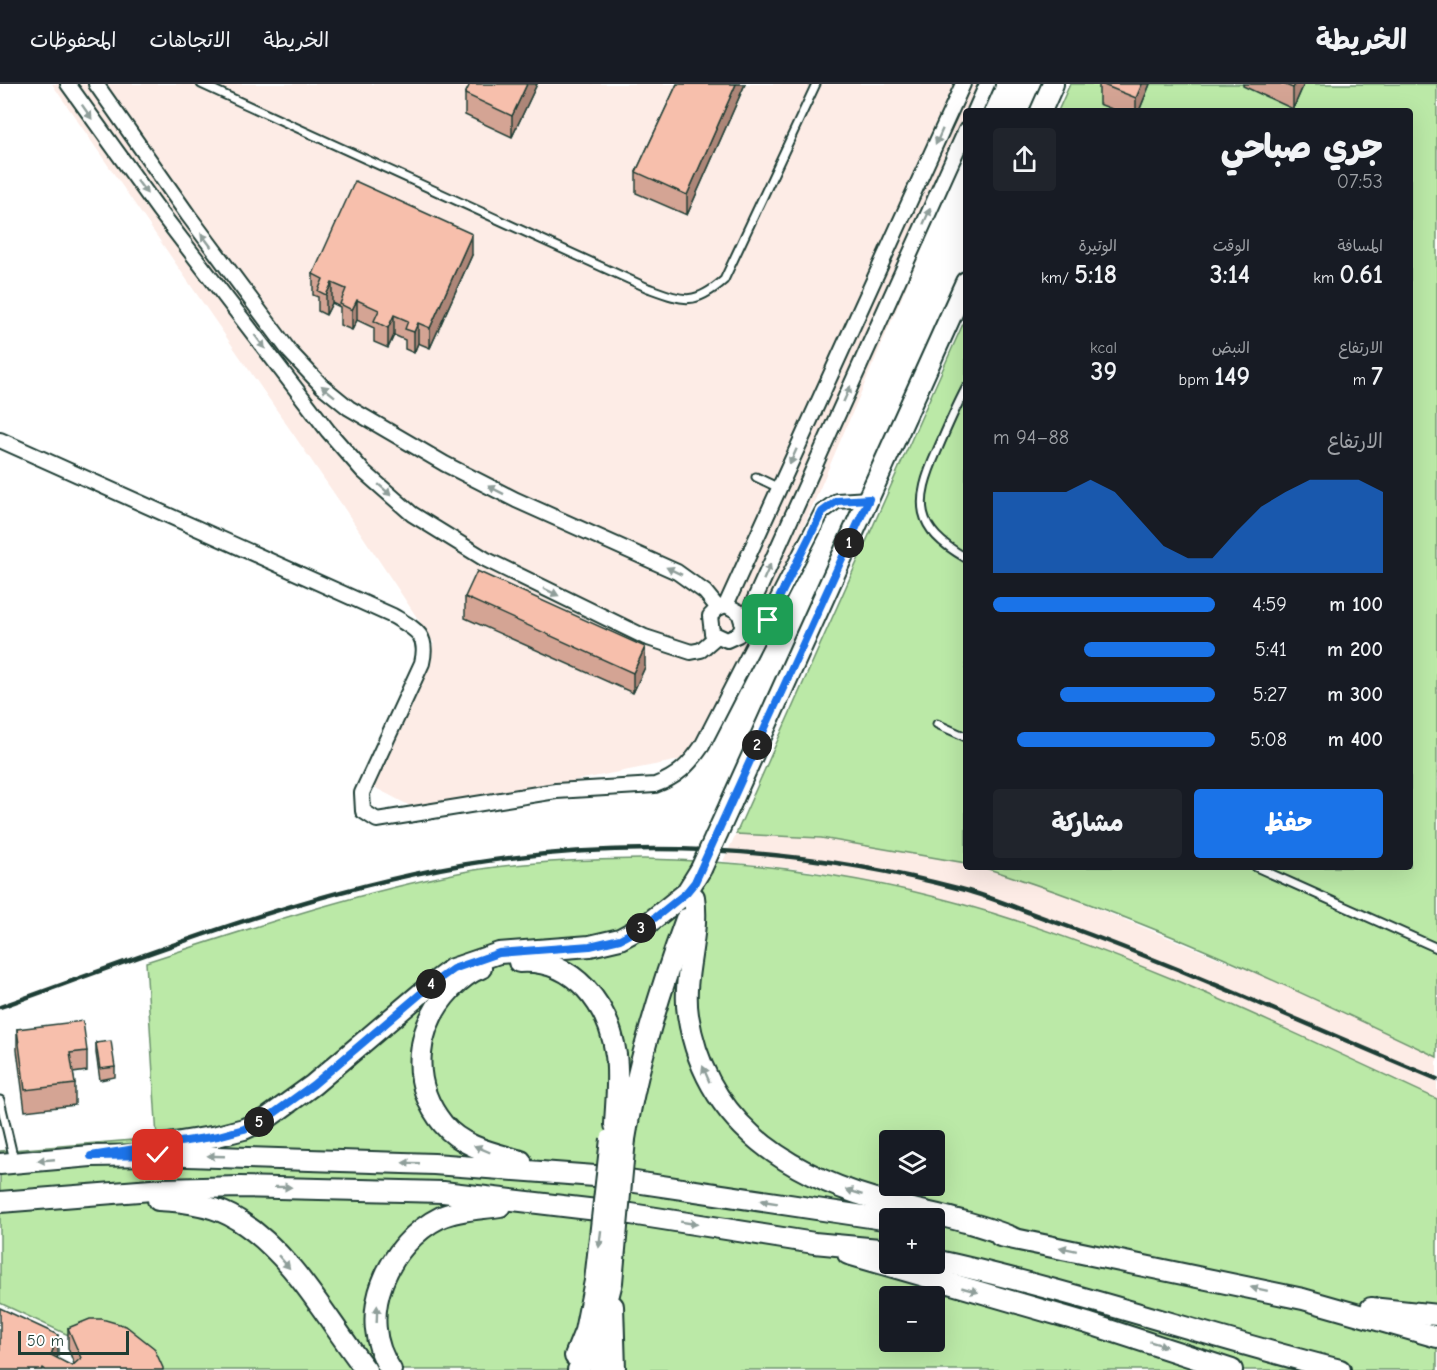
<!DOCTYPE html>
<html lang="ar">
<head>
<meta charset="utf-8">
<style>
  body { margin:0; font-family:"Comic Neue","Playpen Sans Arabic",sans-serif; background:#20242c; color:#f1f3f6; direction:rtl; height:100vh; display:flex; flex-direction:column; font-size:22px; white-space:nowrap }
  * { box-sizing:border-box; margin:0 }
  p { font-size:20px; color:#9ea1a6 }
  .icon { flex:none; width:33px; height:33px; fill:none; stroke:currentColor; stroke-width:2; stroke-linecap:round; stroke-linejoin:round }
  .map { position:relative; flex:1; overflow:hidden; direction:ltr }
  .details { position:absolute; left:963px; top:24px; width:450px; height:762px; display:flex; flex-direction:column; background:#171b24; border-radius:6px; box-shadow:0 6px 24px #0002; direction:rtl }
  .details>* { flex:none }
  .fabs { position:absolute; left:879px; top:1046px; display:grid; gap:12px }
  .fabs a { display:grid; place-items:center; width:66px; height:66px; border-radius:6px; background:#171b24; box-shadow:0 6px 24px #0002; font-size:30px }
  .scale { position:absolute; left:18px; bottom:15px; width:111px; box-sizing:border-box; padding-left:6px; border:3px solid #1f3d34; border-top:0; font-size:16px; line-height:21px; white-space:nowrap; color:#1f3d34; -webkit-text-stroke:4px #fff; paint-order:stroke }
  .pin { position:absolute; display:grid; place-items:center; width:51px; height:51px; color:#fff; margin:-26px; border-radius:12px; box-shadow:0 3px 9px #0006 }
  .km { position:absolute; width:30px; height:30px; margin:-15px; border-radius:50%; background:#222; color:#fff; font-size:16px; line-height:30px; text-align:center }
  .round { display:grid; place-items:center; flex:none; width:63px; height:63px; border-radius:6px; background:#20242c }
  .summary { display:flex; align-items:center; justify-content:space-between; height:102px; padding:0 30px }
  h1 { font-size:33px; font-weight:800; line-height:45px }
  .stats { display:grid; grid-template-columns:repeat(3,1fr); gap:9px; height:102px; padding:6px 30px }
  .stats div { display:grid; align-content:center }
  .stats b { font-size:26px; font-weight:800 }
  .stats small { font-size:16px; font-weight:400 }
  .stats p { font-size:16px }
  .chart { height:168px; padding:12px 30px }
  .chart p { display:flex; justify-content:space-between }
  .chart svg { width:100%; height:108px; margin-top:6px; fill:#1a73e8; opacity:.7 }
  .cta { display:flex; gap:12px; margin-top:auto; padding:12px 30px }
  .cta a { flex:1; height:69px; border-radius:6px; background:#1a73e8; color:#fff; font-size:24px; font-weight:800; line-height:69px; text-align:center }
  .cta a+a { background:#20242c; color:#f1f3f6 }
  ul { padding:0 30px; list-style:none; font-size:20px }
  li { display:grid; grid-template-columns:96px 72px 1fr; align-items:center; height:45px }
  li i { height:15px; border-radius:8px; background:#1a73e8 }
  header { display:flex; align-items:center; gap:36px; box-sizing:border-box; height:84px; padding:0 30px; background:#171b24; border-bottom:2px solid #363941 }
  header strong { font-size:28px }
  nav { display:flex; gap:33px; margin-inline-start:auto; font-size:21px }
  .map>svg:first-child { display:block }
</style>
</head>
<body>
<header>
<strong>الخريطة</strong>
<nav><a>الخريطة</a><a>الاتجاهات</a><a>المحفوظات</a></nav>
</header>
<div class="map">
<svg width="1437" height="1286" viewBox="0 0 1437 1286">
  <rect width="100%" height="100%" fill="#fff"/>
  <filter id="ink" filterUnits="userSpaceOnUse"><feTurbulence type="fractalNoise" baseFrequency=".0167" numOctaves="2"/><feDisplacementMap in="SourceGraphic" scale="12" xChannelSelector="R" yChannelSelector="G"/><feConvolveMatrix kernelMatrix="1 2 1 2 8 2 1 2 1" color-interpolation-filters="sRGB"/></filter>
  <g filter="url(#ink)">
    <g fill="#fdece6">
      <polygon points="52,0 993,0 982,27 966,27 966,63 773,514 690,674 420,727 368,700 434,559 340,418"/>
      <polygon points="736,750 821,754 894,766 966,779 966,783 982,783 1047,804 1297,906 1437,973 1437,1015 1278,942 1112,870 1032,842 958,819 886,801 807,786 723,777"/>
    </g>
    <g fill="#bbe9a7" stroke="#6d936e" stroke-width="1.5" fill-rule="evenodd">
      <path d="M 1070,0 L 1437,0 L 1437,973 C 1289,902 1139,832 982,783 L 1410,783 L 1410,27 L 1058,27 Z"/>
      <polygon points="966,233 966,779 821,754 736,750"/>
      <path d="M 644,775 C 751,777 855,790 958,819 C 1124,865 1281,943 1437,1015 L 1437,1286 L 143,1286 L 0,1219 L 0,1067 L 157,1054 L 146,878 C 249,845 352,810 458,789 C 519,777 582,776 644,775 ZM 890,1056 L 934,1056 L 934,1101 L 890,1101 ZM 890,1134 L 934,1134 L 934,1179 L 890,1179 ZM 890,1212 L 934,1212 L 934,1257 L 890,1257 Z"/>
    </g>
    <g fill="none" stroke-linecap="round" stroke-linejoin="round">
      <defs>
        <g id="lane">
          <path d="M 201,0 L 648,204 C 684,217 694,222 724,196 L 816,0"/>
          <path d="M 966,304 C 955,325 946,346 937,367 C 914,419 914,444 966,474"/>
          <polyline points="756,393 779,404"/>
          <polyline points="937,640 966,653"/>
          <polyline points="1256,783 1437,864"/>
          <polyline points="0,1016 14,1076"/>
        </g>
        <g id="street">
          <polyline points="68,0 158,125 328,347 363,387 412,430 485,475 645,553 691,568 701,566 716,553"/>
          <polyline points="96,0 188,131 290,268 322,302 349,324 445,380 516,416 677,488 705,508 718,524"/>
          <polyline points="975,27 987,0"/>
          <path d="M 0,356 L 393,532 C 415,545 429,550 422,579 L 362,709 L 363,727 L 377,736 L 556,707 L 655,701 C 677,693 689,681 702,662 L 822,428 L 837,417 L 869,415"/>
          <polyline points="726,521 739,528 743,541 738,551 727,556 712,549 710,532 718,524 726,521 963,0"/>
          <polyline points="743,541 966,46"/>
        </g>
        <g id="secondary">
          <polyline points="1041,27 1053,0"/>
          <polyline points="731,719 966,198"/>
          <path d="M 694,813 C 700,852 682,891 688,931 C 704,1034 780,1087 875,1115 C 920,1128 966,1135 1011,1153"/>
          <path d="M 519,878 C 574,874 609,921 616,971 C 619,994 616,1018 615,1041"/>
          <path d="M 481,884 C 469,888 459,897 451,905 C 415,943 409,998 443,1040 C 462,1063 493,1069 521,1077"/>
          <path d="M 625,1055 C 637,981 660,906 686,835"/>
          <polyline points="156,1062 217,1052 244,1045 266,1035 313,1001 432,900 452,885 499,869 590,862 620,855 646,841 686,809 701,785"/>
          <polyline points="0,1080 91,1072 157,1071 434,1080 595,1092 890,1136"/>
          <path d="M 158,1116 C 185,1117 215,1121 238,1136 C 293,1170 327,1236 366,1286"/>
          <polyline points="0,1118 164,1105 240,1103 443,1108 631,1130 814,1159 890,1166"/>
          <polyline points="1000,1152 1303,1215 1437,1253"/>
          <polyline points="848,1170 1087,1239 1232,1286"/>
          <path d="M 934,1176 C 1072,1206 1204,1252 1340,1286"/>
          <polyline points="613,1222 615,1286"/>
          <polyline points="1371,1224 1437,1231"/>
          <polyline points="597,1250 600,1286"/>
          <polyline points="575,1272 585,1247 595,1197"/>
          <path d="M 391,1286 C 354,1233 388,1159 441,1133 C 459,1125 480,1125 500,1122"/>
          <polyline points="578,1286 598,1253 612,1198"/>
        </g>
      </defs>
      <use href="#lane" stroke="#1f3d34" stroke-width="11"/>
      <use href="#street" stroke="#1f3d34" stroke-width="18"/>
      <use href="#secondary" stroke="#1f3d34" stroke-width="24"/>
      <use href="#lane" stroke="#fff" stroke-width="7"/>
      <use href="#street" stroke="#fff" stroke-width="14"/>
      <use href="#secondary" stroke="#fff" stroke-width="20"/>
      <path stroke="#1f3d34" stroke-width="4.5" d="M 0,923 C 148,870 305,808 461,781 C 626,753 799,762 961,805 C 995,814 1028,829 1061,840 C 1188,886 1312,943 1437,995"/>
      <defs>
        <g id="secondary-bridge">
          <polyline points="701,785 731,719"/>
          <polyline points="595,1197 611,1055"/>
          <polyline points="612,1198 625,1055"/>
        </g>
      </defs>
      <use href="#secondary-bridge" stroke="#1f3d34" stroke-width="24" stroke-linecap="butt"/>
      <use href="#secondary-bridge" stroke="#fff" stroke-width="20"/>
    </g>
    <g fill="#d4a494" stroke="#1f3d34" stroke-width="1.5">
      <polygon points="537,0 512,53 465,31 465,10"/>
      <polygon points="677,0 745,0 687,131 636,109 636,88"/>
      <polygon points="1099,0 1150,0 1139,27 1117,27 1099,20"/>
      <polygon points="1243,0 1304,0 1293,25 1243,2"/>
      <polygon points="472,171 430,264 418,259 414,269 405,265 405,256 394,251 388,264 374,258 374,244 357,236 352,246 340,241 340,223 332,219 326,231 318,227 318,213 313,211 313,190"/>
      <polygon points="465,513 645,583 633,609 465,534"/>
      <polygon points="17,945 87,967 87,987 73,989 75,1000 75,1021 25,1027 17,966"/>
      <polygon points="96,959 115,983 115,993 100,996 96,969"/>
      <polygon points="68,1244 163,1286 0,1286 58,1271 57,1275 72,1282 74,1280 68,1264"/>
    </g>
    <g fill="#ad8678" stroke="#1f3d34" stroke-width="1.5">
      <polygon points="527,0 537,0 512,53 512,32"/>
      <polygon points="736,0 745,0 687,131 687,111"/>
      <polygon points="1142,0 1150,0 1139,27 1136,27 1136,14"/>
      <polygon points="1295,0 1304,0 1293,25 1293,4"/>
      <polygon points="472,150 472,171 430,264 430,244"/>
      <polygon points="332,199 332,219 326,231 326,211"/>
      <polygon points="357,216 357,236 352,246 352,226"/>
      <polygon points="394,231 394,251 388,264 388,244"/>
      <polygon points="418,239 418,259 414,269 414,248"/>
      <polygon points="645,563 645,583 633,609 633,589"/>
      <polygon points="58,1251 58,1271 53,1286 51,1271"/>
    </g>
    <g fill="#f7bfac" stroke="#1f3d34" stroke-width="1.5">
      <polygon points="470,0 527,0 512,32 465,10"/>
      <polygon points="677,0 736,0 687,111 636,88"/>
      <polygon points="1101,0 1142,0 1136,14"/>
      <polygon points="1283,0 1295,0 1293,4"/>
      <polygon points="355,97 472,150 430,244 418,239 414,248 405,245 408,237 394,231 388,244 374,237 379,226 357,216 352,226 340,220 346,205 332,199 326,211 318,207 323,195 313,190"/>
      <polygon points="477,487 645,563 633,589 465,513"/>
      <polygon points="83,937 87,967 70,969 75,1000 25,1006 17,945"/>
      <polygon points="111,957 115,983 100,985 96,959"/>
      <polygon points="0,1224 58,1251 51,1271 72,1282 81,1274 68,1244 90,1235 102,1235 126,1242 154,1264 163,1284 163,1286 46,1286 43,1284 42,1286 0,1286"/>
    </g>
    <defs><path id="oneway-solid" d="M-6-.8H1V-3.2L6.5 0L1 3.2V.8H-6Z" transform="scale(1.5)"/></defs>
    <g fill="#8f9e9a">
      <use href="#oneway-solid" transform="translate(87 28) rotate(55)"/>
      <use href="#oneway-solid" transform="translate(939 53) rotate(114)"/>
      <use href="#oneway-solid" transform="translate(142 103) rotate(53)"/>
      <use href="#oneway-solid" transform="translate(927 132) rotate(-66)"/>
      <use href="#oneway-solid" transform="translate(206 156) rotate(-127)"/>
      <use href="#oneway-solid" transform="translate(260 258) rotate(53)"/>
      <use href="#oneway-solid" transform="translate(328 307) rotate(-141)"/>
      <use href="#oneway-solid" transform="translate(847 310) rotate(-66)"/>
      <use href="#oneway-solid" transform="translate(793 373) rotate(114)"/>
      <use href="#oneway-solid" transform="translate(385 406) rotate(41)"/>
      <use href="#oneway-solid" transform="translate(496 406) rotate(-153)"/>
      <use href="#oneway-solid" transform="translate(674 487) rotate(-154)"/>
      <use href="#oneway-solid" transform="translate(767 488) rotate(-66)"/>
      <use href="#oneway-solid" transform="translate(551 508) rotate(26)"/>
      <use href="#oneway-solid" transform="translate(706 990) rotate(-113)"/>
      <use href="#oneway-solid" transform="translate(482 1065) rotate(-157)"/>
      <use href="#oneway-solid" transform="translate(216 1072) rotate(-178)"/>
      <use href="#oneway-solid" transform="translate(46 1076) rotate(175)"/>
      <use href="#oneway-solid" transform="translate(411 1079) rotate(-178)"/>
      <use href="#oneway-solid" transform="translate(283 1103) rotate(1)"/>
      <use href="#oneway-solid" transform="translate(854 1108) rotate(-162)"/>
      <use href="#oneway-solid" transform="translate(769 1118) rotate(-171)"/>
      <use href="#oneway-solid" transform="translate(689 1139) rotate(9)"/>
      <use href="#oneway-solid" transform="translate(600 1155) rotate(97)"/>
      <use href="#oneway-solid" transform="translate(1068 1165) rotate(-168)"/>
      <use href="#oneway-solid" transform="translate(284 1178) rotate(49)"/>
      <use href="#oneway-solid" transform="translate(1259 1205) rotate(-168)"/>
      <use href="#oneway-solid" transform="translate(970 1206) rotate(16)"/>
      <use href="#oneway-solid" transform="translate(377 1230) rotate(-88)"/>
      <use href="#oneway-solid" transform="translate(1158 1260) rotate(17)"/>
    </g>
  </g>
  <g fill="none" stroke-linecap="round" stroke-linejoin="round" filter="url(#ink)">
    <defs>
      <polyline id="route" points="158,1071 91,1072 218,1052 244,1045 266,1035 313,1001 432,900 453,885 499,869 590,862 620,855 646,841 686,809 695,798 869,415 837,417 822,428 768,536"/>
    </defs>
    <use href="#route" stroke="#fff" stroke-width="12"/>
    <use href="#route" stroke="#1a73e8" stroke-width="8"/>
  </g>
</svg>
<div class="fabs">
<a><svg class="icon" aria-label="layers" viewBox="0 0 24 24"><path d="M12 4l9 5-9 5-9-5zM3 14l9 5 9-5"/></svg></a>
<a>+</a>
<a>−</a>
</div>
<div class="scale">50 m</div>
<div class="pin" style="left:768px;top:536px;background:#1e9e55"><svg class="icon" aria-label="arrive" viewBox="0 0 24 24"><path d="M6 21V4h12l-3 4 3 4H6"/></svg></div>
<div class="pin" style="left:158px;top:1071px;background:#d93025"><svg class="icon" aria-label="check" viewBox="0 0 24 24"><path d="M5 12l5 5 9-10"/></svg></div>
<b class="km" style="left:849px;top:459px">1</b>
<b class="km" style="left:757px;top:661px">2</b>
<b class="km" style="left:641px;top:844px">3</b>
<b class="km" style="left:431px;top:900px">4</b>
<b class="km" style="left:259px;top:1038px">5</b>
<section class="details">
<div class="summary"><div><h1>جري صباحي</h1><p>07:53</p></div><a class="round"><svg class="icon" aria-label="share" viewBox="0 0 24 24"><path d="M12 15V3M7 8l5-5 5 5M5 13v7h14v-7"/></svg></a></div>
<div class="stats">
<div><p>المسافة</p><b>0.61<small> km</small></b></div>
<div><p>الوقت</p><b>3:14</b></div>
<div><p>الوتيرة</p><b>5:18<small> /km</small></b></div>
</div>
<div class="stats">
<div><p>الارتفاع</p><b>7<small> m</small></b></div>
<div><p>النبض</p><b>149<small> bpm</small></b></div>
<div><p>kcal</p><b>39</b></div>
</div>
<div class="chart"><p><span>الارتفاع</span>88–94 m</p>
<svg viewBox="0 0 160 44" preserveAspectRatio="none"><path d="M0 44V11L10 11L20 11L30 11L40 6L50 11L60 22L70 33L80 38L90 38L100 27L110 17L120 11L130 6L140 6L150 6L160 11V44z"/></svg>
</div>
<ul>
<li><b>100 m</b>4:59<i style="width:100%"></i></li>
<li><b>200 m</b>5:41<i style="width:59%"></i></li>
<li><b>300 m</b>5:27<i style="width:70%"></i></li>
<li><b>400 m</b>5:08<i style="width:89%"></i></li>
</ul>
<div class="cta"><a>حفظ</a><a>مشاركة</a></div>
</section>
</div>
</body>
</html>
